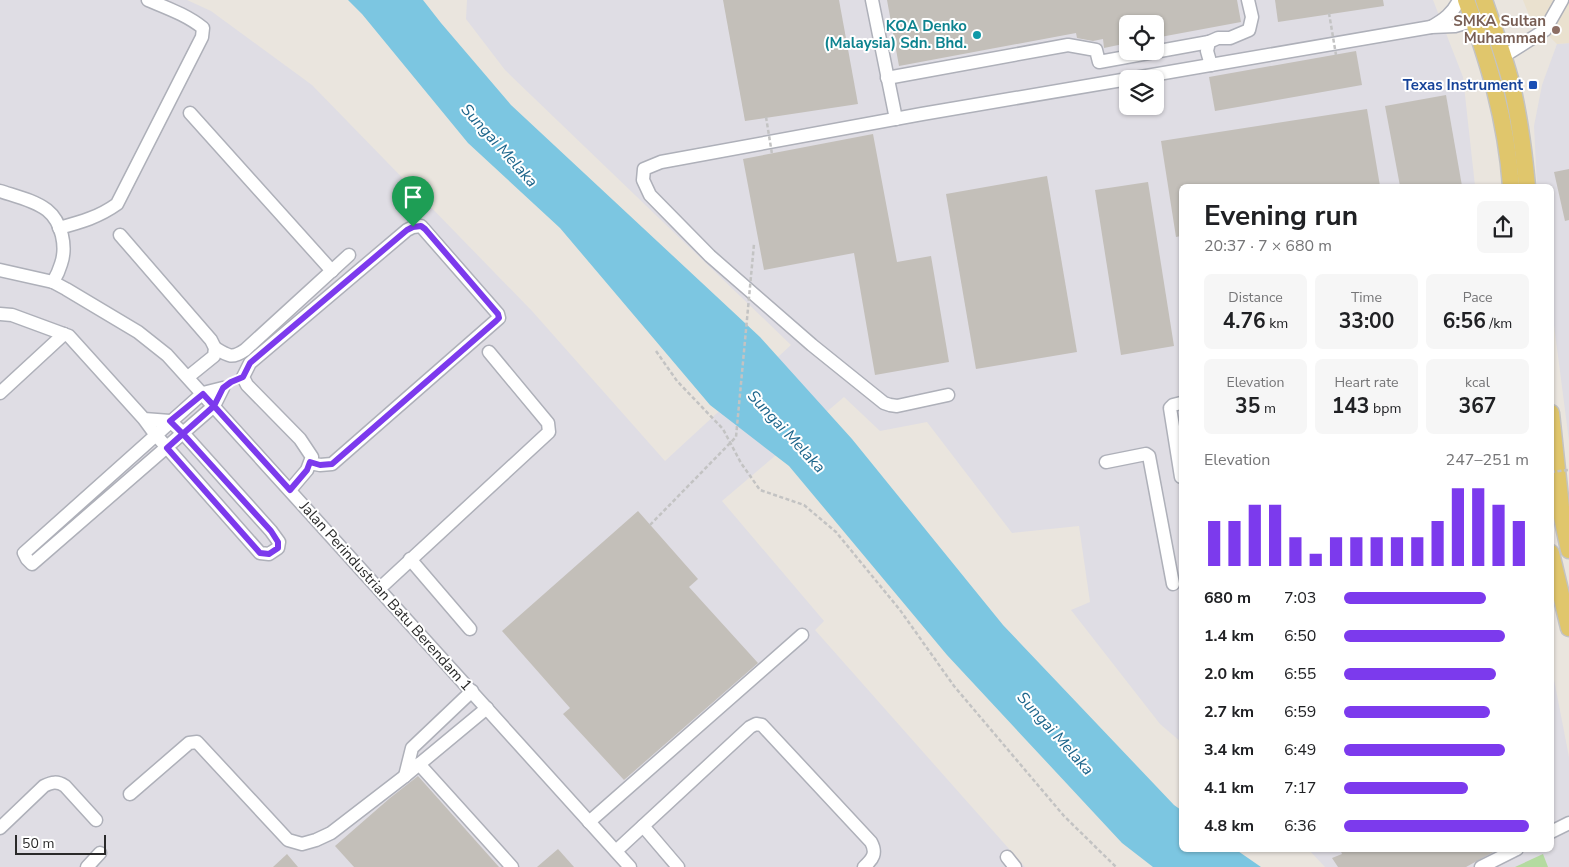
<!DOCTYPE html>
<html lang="en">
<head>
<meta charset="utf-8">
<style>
  body { margin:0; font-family:"Nunito Sans",sans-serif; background:#f6f6f6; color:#202124; height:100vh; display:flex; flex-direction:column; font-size:19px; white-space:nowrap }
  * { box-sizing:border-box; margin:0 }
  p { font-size:16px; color:#757577 }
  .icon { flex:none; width:28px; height:28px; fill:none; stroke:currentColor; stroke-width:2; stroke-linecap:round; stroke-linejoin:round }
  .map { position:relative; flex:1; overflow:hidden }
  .panel { position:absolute; left:1179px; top:184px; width:375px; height:668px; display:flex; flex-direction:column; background:#fff; border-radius:8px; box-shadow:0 1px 4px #0004 }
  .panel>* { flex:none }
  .tools { position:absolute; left:1119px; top:15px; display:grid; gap:10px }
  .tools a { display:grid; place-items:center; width:45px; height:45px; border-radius:8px; background:#fff; box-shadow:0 1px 4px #0004; font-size:25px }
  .scale { position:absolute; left:15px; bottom:12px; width:91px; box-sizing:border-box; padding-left:5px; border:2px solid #2a2a2a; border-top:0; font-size:14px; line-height:18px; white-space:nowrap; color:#2a2a2a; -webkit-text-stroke:4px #fff; paint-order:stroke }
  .pin { position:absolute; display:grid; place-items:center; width:42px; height:42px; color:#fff; margin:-51px -21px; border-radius:50% 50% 50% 0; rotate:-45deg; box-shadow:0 0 5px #0007 }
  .pin .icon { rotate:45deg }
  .round { display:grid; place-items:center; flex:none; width:52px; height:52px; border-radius:8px; background:#f6f6f6 }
  .overview { display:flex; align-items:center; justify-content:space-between; height:85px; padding:0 25px }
  h1 { font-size:28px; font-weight:700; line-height:38px }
  .figures { display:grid; grid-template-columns:repeat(3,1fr); gap:8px; height:85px; padding:5px 25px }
  .figures div { display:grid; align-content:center; border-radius:8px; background:#f6f6f6; text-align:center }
  .figures b { font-size:21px; font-weight:700 }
  .figures small { font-size:14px; font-weight:400 }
  .figures p { font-size:14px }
  .chart { height:140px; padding:10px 25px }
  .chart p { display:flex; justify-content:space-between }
  .chart svg { width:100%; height:90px; margin-top:5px; stroke:#7c3aed; stroke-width:6 }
  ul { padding:0 25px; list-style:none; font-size:16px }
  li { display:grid; grid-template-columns:80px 60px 1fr; align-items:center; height:38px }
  li i { height:12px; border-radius:6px; background:#7c3aed }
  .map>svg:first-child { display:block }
</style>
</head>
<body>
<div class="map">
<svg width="1569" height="867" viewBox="0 0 1569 867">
  <rect width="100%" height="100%" fill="#eae5de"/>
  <g fill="#dfdde4" fill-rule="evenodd">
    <path d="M 0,0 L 187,0 L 211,11 L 312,85 L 532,311 L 665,461 L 791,345 L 505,70 L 466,19 L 467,0 L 1433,0 L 1463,77 L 1475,186 L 1181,186 L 1181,742 L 1160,724 L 1071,610 L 1090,602 L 1079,526 L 1012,533 L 927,422 L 880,431 L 844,397 L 722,501 L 824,621 L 815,630 L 1025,867 L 0,867 ZM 1128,24 L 1155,24 L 1155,51 L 1128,51 ZM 1128,79 L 1155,79 L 1155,106 L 1128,106 Z"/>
    <polygon points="1569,43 1569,441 1551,302 1551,186 1537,186 1534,126 1542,85 1557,44"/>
    <polygon points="1551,664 1569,757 1569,867 1325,867 1308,849 1551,849"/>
  </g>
  <polygon fill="#eae1cf" points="1523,0 1569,0 1569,43 1557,44 1530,18"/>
  <polygon fill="#b4dba0" points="1543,854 1548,867 1515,867"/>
  <polygon fill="#7cc6e1" points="348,0 423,0 441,23 511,105 760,337 852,439 1003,625 1174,805 1181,810 1181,849 1235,849 1261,867 1153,867 1122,843 947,655 789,466 710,405 560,228 468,143 362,14"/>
  <g fill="#c3bfb9">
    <polygon points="723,0 839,0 858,104 745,121"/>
    <polygon points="887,0 1237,0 1241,22 1155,38 1155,24 1128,24 1128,43 1104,48 1103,39 1093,41 1077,38 1076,33 899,66"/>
    <polygon points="1275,0 1383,0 1384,6 1278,22"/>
    <polygon points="1356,51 1362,85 1215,111 1209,77"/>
    <polygon points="1446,95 1462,186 1400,186 1385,106"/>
    <polygon points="1367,109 1380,186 1181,186 1181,236 1176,237 1161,141"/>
    <polygon points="873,134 897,262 931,256 949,362 875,375 854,253 764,270 743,159"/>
    <polygon points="1569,169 1569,220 1565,221 1554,172"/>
    <polygon points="1047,176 1077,352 976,369 946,194"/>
    <polygon points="1148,182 1174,346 1121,355 1095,190"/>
    <polygon points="638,511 698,579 689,587 758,663 624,780 563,714 570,708 502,631"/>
    <polygon points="418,776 499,867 354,867 335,846 390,798"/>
    <polygon points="558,849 574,867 537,867"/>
    <polygon points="1340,849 1499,849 1466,867 1338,867 1332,858 1342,854"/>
    <polygon points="287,854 298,867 273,867"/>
  </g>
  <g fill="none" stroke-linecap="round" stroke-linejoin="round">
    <defs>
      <g id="minor">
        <polyline points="872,0 896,119"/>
        <path d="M 1431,27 C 1444,20 1453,13 1459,0"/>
        <polyline points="1504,56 1545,30 1562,0"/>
        <polyline points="1211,65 1207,51 1209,42 1218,38 1230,38 1249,30 1252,17 1248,0"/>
        <polyline points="887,78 1068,45 1096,50 1099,62 1209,42"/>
        <polyline points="1129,79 1431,27 1455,26 1482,18"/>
        <polyline points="190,113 332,271"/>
        <path d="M 0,191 C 15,196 34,200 47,210 C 62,222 67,247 61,264 C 59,271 56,277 53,282"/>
        <path d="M 59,228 C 81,222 99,217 117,204 L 202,37 L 203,28 C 187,15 167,8 148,0"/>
        <polyline points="120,235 211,340 215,348 214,356 188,377"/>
        <polyline points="0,270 53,282 66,289 138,332 167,355 630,867"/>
        <polyline points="0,314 12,315 69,336 144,419 155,434 260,553 269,554 278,548 279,542 271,531 183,433 170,421 144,419"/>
        <path d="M 215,348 C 228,356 232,359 245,350 L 349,255"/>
        <polygon points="223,388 214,406 32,564 27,559 24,553 203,393"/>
        <polyline points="0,393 64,334"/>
        <polyline points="948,395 897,406 890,405 884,403 812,345 710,256 650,195 643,180 644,169 661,162 922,114 1128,79"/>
        <polyline points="1181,403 1173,405 1170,408 1181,477"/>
        <polyline points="1106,462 1146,454 1149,456 1173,584"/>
        <polyline points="290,490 307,470 312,457 300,439 247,385 243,377 250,363 407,230 413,227 421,226 498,314 499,318 332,464 320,465 310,463"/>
        <polyline points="410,559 470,629"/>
        <polyline points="379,589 549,432 548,423 489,352"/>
        <polyline points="419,764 512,867"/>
        <polyline points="405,776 412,748 472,691"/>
        <polyline points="130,794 189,743 197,742 288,840 302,844 316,840 331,833 405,776 487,708"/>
        <polyline points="589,822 802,635"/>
        <polyline points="643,826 678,867"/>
        <path d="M 0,828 L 44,786 C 52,782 57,781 65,786 L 96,820"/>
        <polyline points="1551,832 1569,823"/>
        <path d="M 616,851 L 750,727 L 756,724 L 762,725 L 871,842 C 877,853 873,859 864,867"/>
        <polyline points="1007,857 1015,867"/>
        <polyline points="87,867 100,853"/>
        <polyline points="1481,867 1517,849"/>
      </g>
      <g id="major">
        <path d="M 1466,0 C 1489,63 1506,119 1511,186"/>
        <path d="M 1484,0 C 1494,30 1506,60 1513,91 C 1520,122 1524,154 1527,186"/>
        <polyline points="1551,413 1562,517 1569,550"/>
        <polyline points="1551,553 1569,628"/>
      </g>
    </defs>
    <use href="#minor" stroke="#aeb0b9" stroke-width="15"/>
    <use href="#major" stroke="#c3c3c3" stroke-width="19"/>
    <polyline stroke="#c3c3c3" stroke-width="2.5" stroke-dasharray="4 2.5" stroke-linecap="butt" points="656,351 677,381 723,429 741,463 760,490 804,505 836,532 900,610 954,686 1064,816 1116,867"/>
    <use href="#minor" stroke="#fff" stroke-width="12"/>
    <use href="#major" stroke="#e0c66c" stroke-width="16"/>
    <g stroke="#c3c3c3" stroke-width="2.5" stroke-dasharray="4 2.5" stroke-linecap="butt">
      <polyline points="1329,13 1336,55"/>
      <polyline points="766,117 772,154"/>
      <polyline points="1551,472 1568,470"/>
      <polyline points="650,525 736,437 754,244"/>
    </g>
  </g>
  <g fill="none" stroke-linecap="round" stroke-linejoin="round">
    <defs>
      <polyline id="route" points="413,227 407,230 250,363 243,377 231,382 223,388 214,406 167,448 260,553 269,554 278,548 278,542 271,531 183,434 170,421 203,394 214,406 290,490 307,470 310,462 320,465 332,464 496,321 499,318 498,314 425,229 421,226 413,227"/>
    </defs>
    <use href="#route" stroke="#fff" stroke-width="10"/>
    <use href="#route" stroke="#7c3aed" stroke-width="6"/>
  </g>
  <circle fill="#8d6e63" stroke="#fff" stroke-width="2" cx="1556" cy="30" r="5"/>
  <circle fill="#0f9aa8" stroke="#fff" stroke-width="2" cx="977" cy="35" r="5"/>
  <rect fill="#1a4fb4" stroke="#fff" stroke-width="2" x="1528" y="80" width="10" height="10" rx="2.5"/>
  <g text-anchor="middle" stroke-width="4" stroke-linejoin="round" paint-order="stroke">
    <g font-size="15" font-weight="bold" fill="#785e54" stroke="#fff" text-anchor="end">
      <text x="1546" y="26">SMKA Sultan<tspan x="1546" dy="17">Muhammad</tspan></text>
    </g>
    <g font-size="15" font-weight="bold" fill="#0d838f" stroke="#fff" text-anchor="end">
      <text x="967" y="31">KOA Denko<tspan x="967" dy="17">(Malaysia) Sdn. Bhd.</tspan></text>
    </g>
    <g font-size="15" font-weight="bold" fill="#164399" stroke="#fff" text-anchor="end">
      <text x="1523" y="90">Texas Instrument</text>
    </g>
    <g font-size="15" fill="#2a2a2a" stroke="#fff">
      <text transform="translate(386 596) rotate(48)" y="5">Jalan Perindustrian Batu Berendam 1</text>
    </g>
    <g font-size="16" font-style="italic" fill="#1c658b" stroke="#fff">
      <text transform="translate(500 145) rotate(48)" y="6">Sungai Melaka</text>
      <text transform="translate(787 431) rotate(47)" y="6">Sungai Melaka</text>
      <text transform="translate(1056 733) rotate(48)" y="6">Sungai Melaka</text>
    </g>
  </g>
</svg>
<div class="tools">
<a><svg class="icon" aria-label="locate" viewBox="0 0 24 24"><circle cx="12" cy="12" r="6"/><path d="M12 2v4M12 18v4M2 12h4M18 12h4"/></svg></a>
<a><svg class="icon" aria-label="layers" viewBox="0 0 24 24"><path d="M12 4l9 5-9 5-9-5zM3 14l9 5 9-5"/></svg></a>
</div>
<div class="scale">50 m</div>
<div class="pin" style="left:413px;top:227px;background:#1e9e55"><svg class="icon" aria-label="arrive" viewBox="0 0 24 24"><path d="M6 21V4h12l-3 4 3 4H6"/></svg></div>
<section class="panel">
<div class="overview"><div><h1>Evening run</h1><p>20:37 · 7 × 680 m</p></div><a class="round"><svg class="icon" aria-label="share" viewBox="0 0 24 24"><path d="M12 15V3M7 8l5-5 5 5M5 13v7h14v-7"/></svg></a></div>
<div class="figures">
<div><p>Distance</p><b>4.76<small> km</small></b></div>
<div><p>Time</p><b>33:00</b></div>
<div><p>Pace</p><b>6:56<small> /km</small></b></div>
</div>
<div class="figures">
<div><p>Elevation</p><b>35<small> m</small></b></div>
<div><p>Heart rate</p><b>143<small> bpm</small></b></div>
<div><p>kcal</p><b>367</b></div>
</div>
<div class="chart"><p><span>Elevation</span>247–251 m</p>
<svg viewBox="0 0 160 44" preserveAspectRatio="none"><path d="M5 44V22M15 44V22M25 44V14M35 44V14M45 44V30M55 44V38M65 44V30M75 44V30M85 44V30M95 44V30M105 44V30M115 44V22M125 44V6M135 44V6M145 44V14M155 44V22"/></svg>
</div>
<ul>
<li><b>680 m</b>7:03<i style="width:77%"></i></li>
<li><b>1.4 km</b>6:50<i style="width:87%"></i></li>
<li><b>2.0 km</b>6:55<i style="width:82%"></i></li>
<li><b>2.7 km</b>6:59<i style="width:79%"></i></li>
<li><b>3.4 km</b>6:49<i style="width:87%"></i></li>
<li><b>4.1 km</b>7:17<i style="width:67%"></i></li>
<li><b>4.8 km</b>6:36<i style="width:100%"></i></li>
</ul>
</section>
</div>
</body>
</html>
